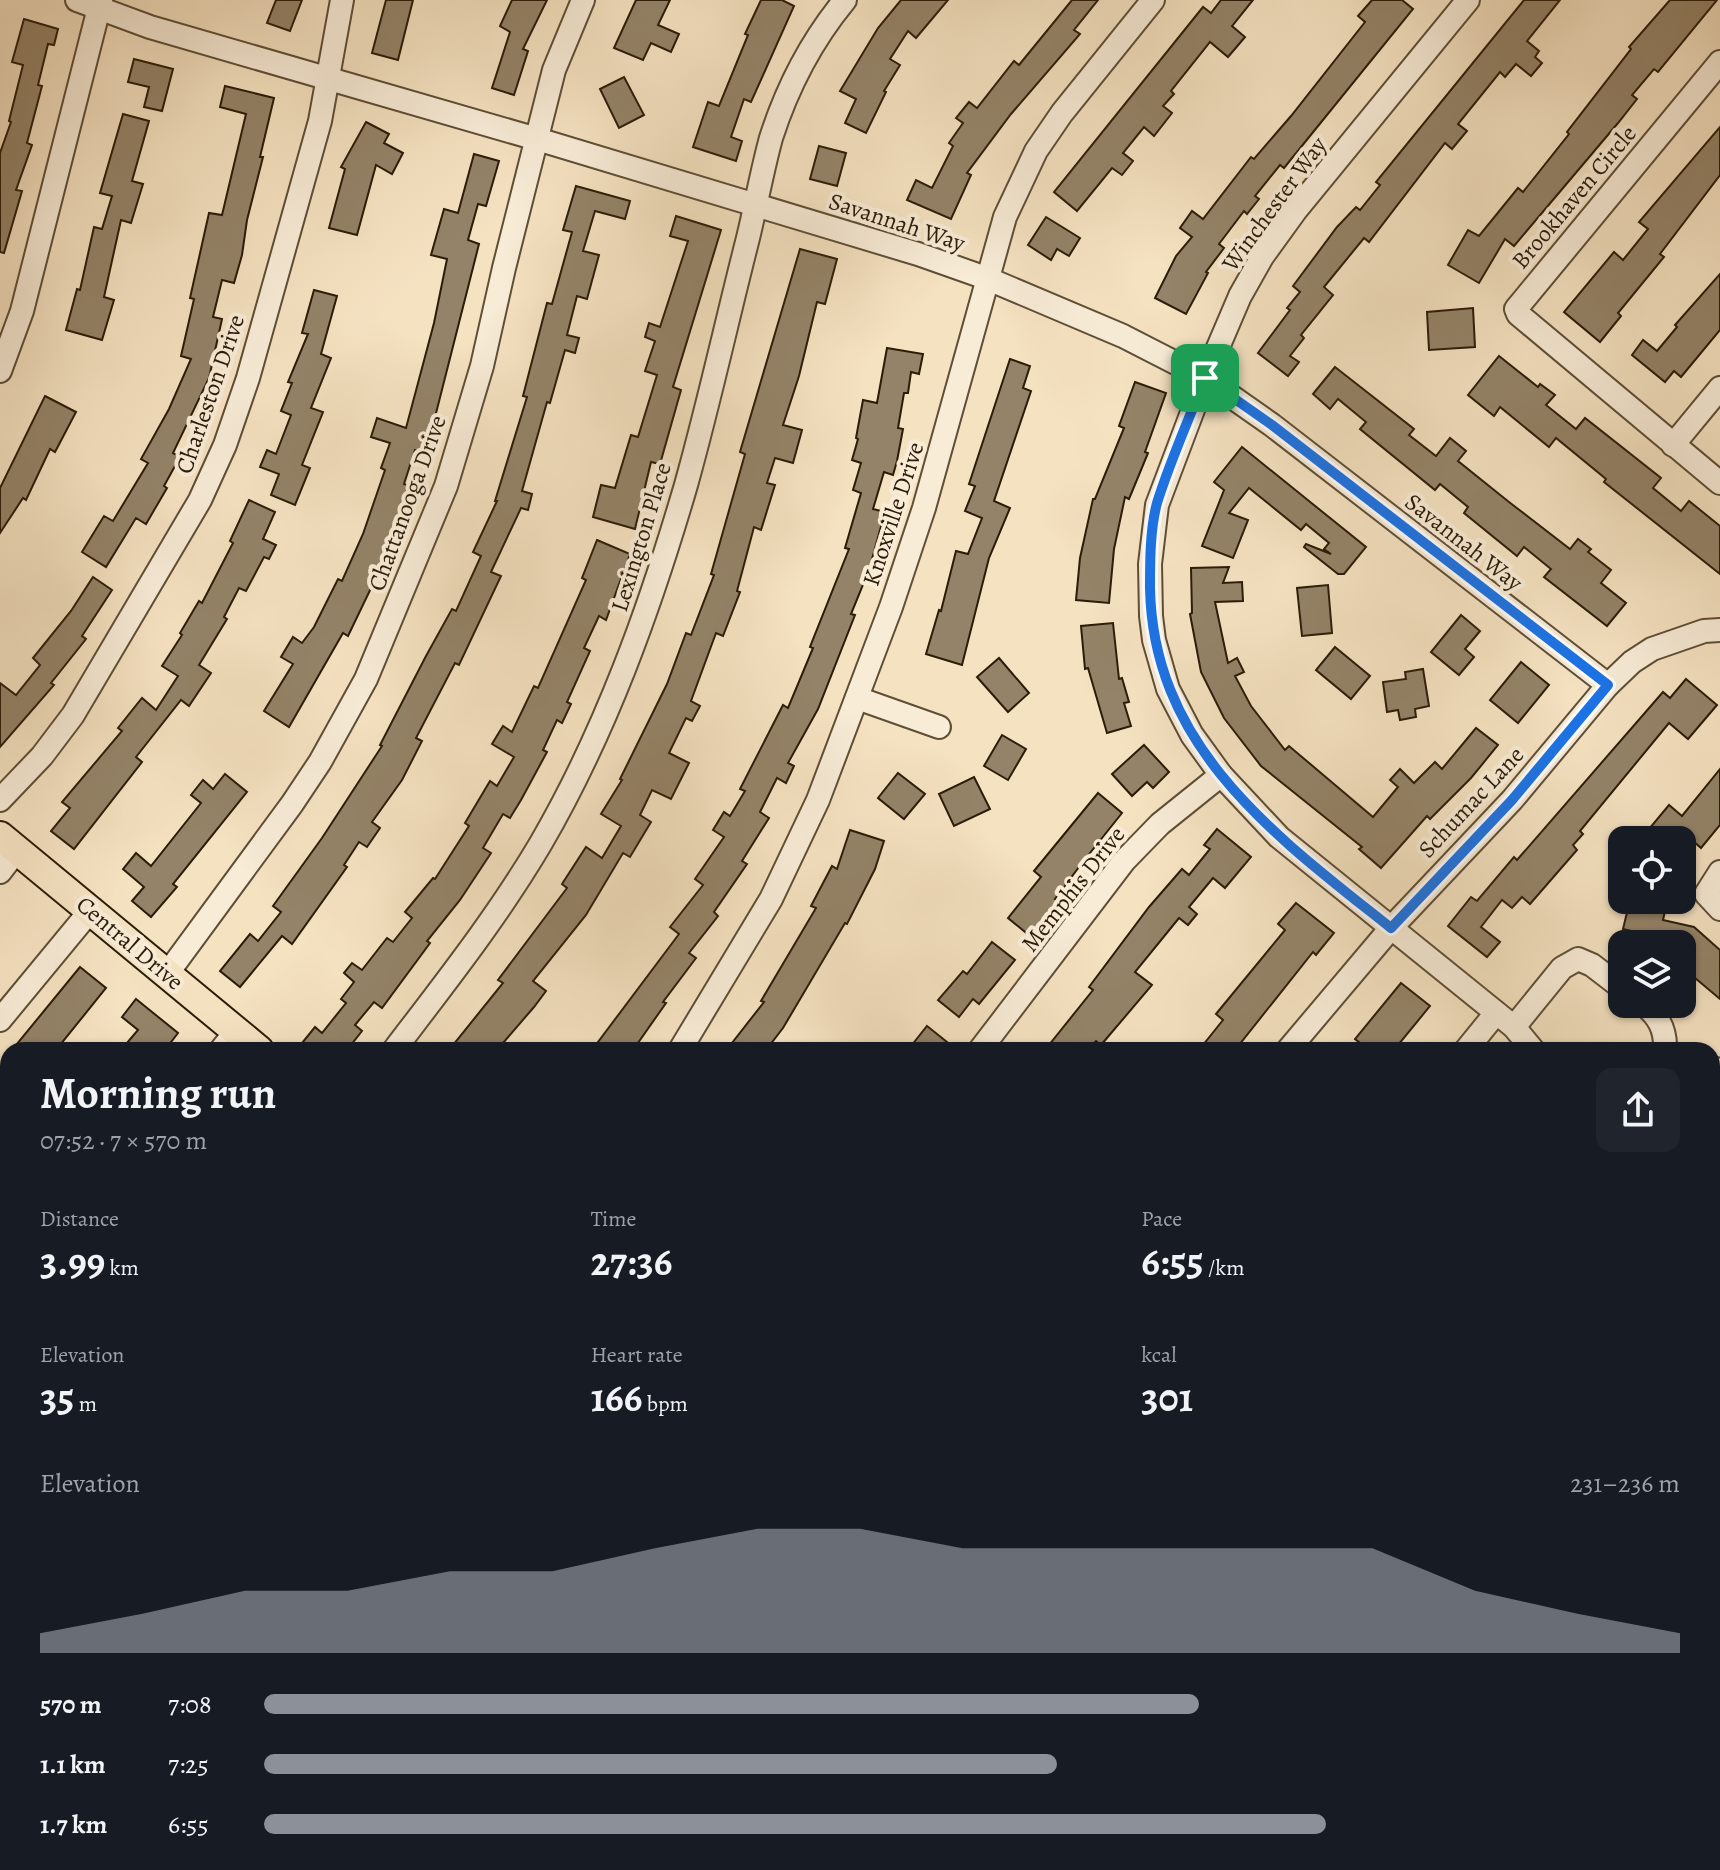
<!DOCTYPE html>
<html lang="en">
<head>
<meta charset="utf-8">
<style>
  body { margin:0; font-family:Alegreya,serif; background:#20242c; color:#f1f3f6; height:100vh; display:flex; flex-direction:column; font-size:30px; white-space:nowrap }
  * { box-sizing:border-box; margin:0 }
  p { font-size:26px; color:#9ea1a6 }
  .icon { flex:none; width:44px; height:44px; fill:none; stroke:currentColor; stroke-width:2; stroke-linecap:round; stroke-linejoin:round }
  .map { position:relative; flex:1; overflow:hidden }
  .side { position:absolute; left:0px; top:1042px; width:1720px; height:828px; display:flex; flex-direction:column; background:#171b24; border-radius:24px 24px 0 0; box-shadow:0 2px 6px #0004 }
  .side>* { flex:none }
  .fabs { position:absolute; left:1608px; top:826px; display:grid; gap:16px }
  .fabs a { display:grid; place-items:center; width:88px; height:88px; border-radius:16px; background:#171b24; box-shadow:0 2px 6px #0004; font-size:40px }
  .pin { position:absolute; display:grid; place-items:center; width:68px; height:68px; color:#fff; margin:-34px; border-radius:16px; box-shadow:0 4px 12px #0006 }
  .round { display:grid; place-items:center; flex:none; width:84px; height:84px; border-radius:16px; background:#20242c }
  .headline { display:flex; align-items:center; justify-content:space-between; height:136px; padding:0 40px }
  h1 { font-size:44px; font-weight:700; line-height:60px }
  .stats { display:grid; grid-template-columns:repeat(3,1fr); gap:12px; height:136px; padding:8px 40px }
  .stats div { display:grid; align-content:center }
  .stats b { font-size:40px; font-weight:700 }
  .stats small { font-size:22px; font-weight:400 }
  .stats p { font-size:22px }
  .chart { height:224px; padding:16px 40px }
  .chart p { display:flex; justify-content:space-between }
  .chart svg { width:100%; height:144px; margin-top:8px; fill:#8c9099; opacity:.7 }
  ul { padding:0 40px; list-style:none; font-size:26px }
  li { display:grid; grid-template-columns:128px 96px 1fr; align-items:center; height:60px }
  li i { height:20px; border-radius:10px; background:#8c9099 }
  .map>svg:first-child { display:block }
</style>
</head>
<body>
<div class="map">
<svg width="1720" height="1870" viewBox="0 0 1720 1870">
  <rect width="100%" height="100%" fill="#f5e2c1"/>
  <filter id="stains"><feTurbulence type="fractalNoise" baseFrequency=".0025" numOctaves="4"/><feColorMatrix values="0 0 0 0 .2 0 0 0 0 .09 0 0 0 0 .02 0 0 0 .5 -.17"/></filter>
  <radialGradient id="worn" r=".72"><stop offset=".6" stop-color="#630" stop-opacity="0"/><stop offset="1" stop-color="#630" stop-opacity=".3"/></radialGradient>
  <polygon fill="#d3c0a2" stroke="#7f6e55" stroke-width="2" points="1720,1405 1720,1644 1712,1638 1712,1415"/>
  <g fill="#948368" stroke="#2b1c08" stroke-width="2">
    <polygon points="276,0 302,0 290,31 267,23"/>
    <polygon points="386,0 413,0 398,60 372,53"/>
    <polygon points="512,0 547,0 523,49 528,51 514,95 492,88 510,32 500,26"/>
    <polygon points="636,0 670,0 658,25 679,34 671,52 651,43 643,60 614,48"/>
    <polygon points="761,0 782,0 794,6 751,102 744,99 731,137 742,141 736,161 693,147 708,102 719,106 748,35 745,34"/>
    <polygon points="901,0 948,0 916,38 908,31 890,59 900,65 884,91 886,92 866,133 845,123 856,99 840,91 878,28"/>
    <polygon points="1072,0 1098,0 1074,30 1080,34 1011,114 967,173 971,175 951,219 907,200 916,180 932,188 953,146 949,143 963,123 956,118 969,102 977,108 1014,61 1019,65"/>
    <polygon points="1221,0 1253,0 1232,26 1245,37 1228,57 1210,42 1171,91 1174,94 1163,106 1172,113 1154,136 1144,127 1123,153 1133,161 1122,175 1112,168 1077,211 1054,192 1203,7 1211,13"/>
    <polygon points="1372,0 1402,0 1413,9 1284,168 1280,165 1255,196 1259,199 1247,214 1244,211 1219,244 1224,248 1206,272 1208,273 1186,314 1155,298 1176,256 1192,237 1180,228 1192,211 1203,219 1251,157 1254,159 1291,116 1365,22 1358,16"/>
    <polygon points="1524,0 1560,0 1527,41 1539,51 1535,57 1542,63 1531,76 1516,64 1505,77 1500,72 1458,124 1467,131 1452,149 1445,143 1369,242 1364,238 1324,287 1333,295 1301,335 1304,338 1290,356 1299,362 1288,376 1258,353 1290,310 1287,308 1300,292 1293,286 1337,227 1356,207 1360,210 1380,185 1376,182"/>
    <polygon points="1670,0 1717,0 1658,72 1654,69 1632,95 1637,99 1618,123 1514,246 1505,239 1479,283 1448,265 1468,230 1479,236 1518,188 1523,192 1569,134 1567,132 1631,49 1629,47"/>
    <polygon points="24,19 58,29 54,45 48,44 38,85 42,86 27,143 32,145 16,190 22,191 4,253 0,252 0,153 11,122 9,121 23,65 12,62"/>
    <polygon points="134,59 173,69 162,111 144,107 149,87 128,82"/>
    <polygon points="624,77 644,115 619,128 600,89"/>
    <polygon points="225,86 274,98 260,157 263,157 247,220 242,255 234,283 222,280 213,317 222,319 209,378 173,453 180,457 164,486 167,488 146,524 136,518 106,567 82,552 104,516 113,521 148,463 141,459 169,409 191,359 181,356 194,299 190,298 209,213 222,215 246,114 220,107"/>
    <polygon points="123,114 149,121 132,181 143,184 131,223 121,220 104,297 114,300 102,340 66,330 77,289 80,290 94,227 102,229 112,196 100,193"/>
    <polygon points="366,122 389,134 384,143 403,153 392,174 376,165 357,235 329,228 345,169 341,167"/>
    <polygon points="1720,127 1720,175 1660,254 1664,257 1618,313 1621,316 1600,342 1564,312 1614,252 1623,260 1648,229 1639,222"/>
    <polygon points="819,146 846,153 837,186 810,179"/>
    <polygon points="474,154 499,161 486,206 478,204 468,240 479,244 432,429 424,453 415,450 404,484 411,487 405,504 410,506 399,535 397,534 348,636 343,633 289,727 264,711 293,664 281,657 293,637 302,643 314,627 338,579 342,581 363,534 385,470 381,468 390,443 371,437 377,418 406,428 434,323 447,259 431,255 444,209 458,213"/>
    <polygon points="576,186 630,201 625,219 595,211 583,251 599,255 587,299 577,296 567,335 579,338 575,353 565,350 550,403 547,402 522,491 532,494 528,510 521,508 491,572 501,576 459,665 455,663 416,738 422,741 402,780 372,822 380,828 367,847 359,842 344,865 347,867 292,944 282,936 240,987 220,971 250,934 258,941 281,912 273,906 322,838 382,746 380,745 426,656 452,609 456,611 481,556 473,552 497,501 495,501 527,397 523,396 547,303 552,304 572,232 563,230"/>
    <polygon points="676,216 721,230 673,387 681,390 660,464 651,462 635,529 593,517 601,485 615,488 631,435 638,437 657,375 645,371 655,341 645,337 649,323 660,327 688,241 670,236"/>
    <polygon points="1046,217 1080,238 1069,256 1057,249 1051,260 1028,245"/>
    <polygon points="800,249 837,259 825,304 817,302 799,376 783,425 802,430 793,463 775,458 767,483 775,485 761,530 754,527 737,591 740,592 723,636 716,633 691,701 700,706 692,721 686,718 669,753 689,763 671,799 652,790 640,815 651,822 630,857 623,853 586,915 533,981 546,991 534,1007 497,1050 449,1050 503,983 498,980 567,888 562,884 586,847 602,858 621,826 601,814 622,780 620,779 667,684 686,633 691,635 714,575 711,574 745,454 740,452"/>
    <polygon points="1720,274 1720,330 1681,377 1674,371 1665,382 1632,355 1643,340 1657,351 1677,327 1675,325"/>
    <polygon points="314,290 337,296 321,354 331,358 311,408 323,412 302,465 310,468 295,505 271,495 279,474 260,467 267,450 276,454 291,415 281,411 292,383 288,382 308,334 302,333"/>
    <polygon points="1473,308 1475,347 1429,350 1427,312"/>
    <polygon points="887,348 923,354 919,374 911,372 908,393 904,393 898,428 903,429 897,461 893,475 884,472 873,509 885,512 869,570 851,614 855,615 818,709 788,763 794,766 786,783 777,778 760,812 769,818 742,861 747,864 714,912 718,916 689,953 696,958 663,1002 666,1003 633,1050 592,1050 679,934 670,927 703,885 695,879 724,837 713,830 724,812 730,816 745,791 740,789 783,705 788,708 813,648 810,647 849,549 845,548 861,493 853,490 861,463 852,460 858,439 856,438 863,400 877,403"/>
    <polygon points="1499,356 1538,387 1540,384 1555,395 1546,405 1576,429 1585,418 1661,478 1653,488 1681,511 1689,501 1720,526 1720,574 1604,482 1606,479 1556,438 1549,447 1500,407 1494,416 1468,395"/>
    <polygon points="1010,359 1030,366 1023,388 1031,391 994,501 1010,508 989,558 962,665 926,654 939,610 941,611 956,551 968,554 982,518 965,511 975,486 969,484"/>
    <polygon points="1335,367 1414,429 1409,435 1436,456 1450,438 1466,451 1458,461 1509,502 1570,549 1578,539 1591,549 1588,552 1611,570 1601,583 1626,603 1607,626 1544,577 1551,569 1524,547 1517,556 1464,513 1468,507 1440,484 1435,490 1360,429 1366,422 1338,399 1330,409 1313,394"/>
    <polygon points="1135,382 1166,393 1145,452 1148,453 1129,499 1125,497 1114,549 1109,603 1076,600 1080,558 1093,499 1095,499 1124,428 1119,426"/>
    <polygon points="45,396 76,412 55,452 50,449 26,500 23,498 0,533 0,488"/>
    <polygon points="1242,447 1366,547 1344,574 1338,574 1304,547 1306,544 1331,554 1324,549 1329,543 1306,524 1301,530 1249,488 1229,513 1248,520 1233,558 1202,546 1224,490 1214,482"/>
    <polygon points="249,500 275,512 263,539 276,545 269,559 264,557 246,591 239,588 224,617 227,619 199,665 211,673 189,706 181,700 136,757 142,762 74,849 51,831 70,808 62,802 122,731 118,728 142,698 156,710 178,676 162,666 182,635 180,633 199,601 202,603 233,543 230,541"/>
    <polygon points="597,540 630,554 606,620 599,616 584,648 590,651 567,702 571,704 562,723 557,720 543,750 547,752 521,800 510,818 503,814 483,848 491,853 460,900 427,941 430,943 382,1008 374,1002 355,1025 362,1031 347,1050 312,1050 302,1043 315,1027 322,1033 346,1003 341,999 354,982 344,973 352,963 362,970 387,938 393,942 412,918 405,912 433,878 435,879 469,826 465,823 490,781 497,786 514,757 492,744 503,726 512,732 534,686 538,688 586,580 582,578"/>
    <polygon points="1229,567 1223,583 1242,582 1243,601 1215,602 1228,663 1237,658 1244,672 1235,676 1251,706 1285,750 1289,746 1373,817 1398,787 1390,780 1400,769 1414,783 1435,762 1442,769 1476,728 1498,745 1471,778 1430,819 1427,816 1381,868 1359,849 1362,847 1261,766 1224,718 1201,672 1190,614 1192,613 1191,568"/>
    <polygon points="93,577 112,590 82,636 86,639 51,683 54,685 0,747 0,683 16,695 40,665 33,658 71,611"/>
    <polygon points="1328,585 1332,633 1302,636 1297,588"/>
    <polygon points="1461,615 1480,631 1465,649 1474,657 1459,675 1431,652"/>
    <polygon points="1113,623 1119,679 1122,678 1129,702 1124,703 1131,726 1107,733 1088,668 1085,669 1081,626"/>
    <polygon points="1335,647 1370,676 1351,699 1316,670"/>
    <polygon points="999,658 1029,693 1008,712 977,677"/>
    <polygon points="1521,662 1549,685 1518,723 1490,700"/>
    <polygon points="1423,669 1429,706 1415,709 1416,717 1400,720 1398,710 1387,712 1383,682 1406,679 1405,672"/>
    <polygon points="1686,679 1717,705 1688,739 1669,723 1580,831 1583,834 1573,845 1577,850 1530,904 1522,897 1512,908 1502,900 1481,927 1500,942 1487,957 1448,926 1471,897 1477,901 1514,857 1517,860 1663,692 1670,698"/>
    <polygon points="1002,735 1026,749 1008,780 984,766"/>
    <polygon points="1144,745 1169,772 1153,788 1147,782 1132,796 1112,774"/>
    <polygon points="1720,769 1720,825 1701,848 1693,841 1682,855 1682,840 1645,840 1652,831 1649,829 1669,805 1682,816"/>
    <polygon points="898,773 925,794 904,819 878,798"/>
    <polygon points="225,774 247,792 173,884 177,887 151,917 132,901 144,887 123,869 136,853 151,866 201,803 191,795 203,780 213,789"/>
    <polygon points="974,777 990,809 954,826 939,794"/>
    <polygon points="1098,793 1122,813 1082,863 1055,899 1058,901 1030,936 1008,918 1041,877 1034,871"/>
    <polygon points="1217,829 1251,857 1225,888 1213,878 1189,907 1197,914 1188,925 1179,918 1135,972 1152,985 1101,1045 1096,1041 1088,1050 1045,1050 1093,990 1089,987 1149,907 1182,869 1189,875 1210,849 1204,845"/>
    <polygon points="850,830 884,841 875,869 847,924 845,923 783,1028 766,1050 742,1050 732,1043 764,1002 761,1001 816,908 811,906 832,866 837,869"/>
    <polygon points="1630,900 1666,907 1663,920 1694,927 1720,950 1720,999 1682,967 1682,943 1623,929"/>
    <polygon points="1296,903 1334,933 1316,955 1313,952 1235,1050 1199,1050 1223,1020 1216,1014 1285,930 1278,924"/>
    <polygon points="992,942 1015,960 979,1004 973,999 959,1017 938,1000 963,971 967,974"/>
    <polygon points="80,967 106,988 56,1050 12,1050"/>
    <polygon points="1401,983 1430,1006 1394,1050 1354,1050 1360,1043 1355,1039"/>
    <polygon points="136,999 178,1033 165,1050 135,1050 127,1043 138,1030 122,1017"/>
    <polygon points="927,1026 957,1050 908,1050"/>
  </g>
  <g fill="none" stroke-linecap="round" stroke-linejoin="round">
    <defs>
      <g id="minor">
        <polyline points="77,0 150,27 537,139 918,254 986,278 1123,336 1205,378 1272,425 1608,685"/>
        <polyline points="1468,0 1296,210 1262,257 1240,296 1205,378 1157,505 1150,564 1151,616 1154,640 1168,689 1192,735 1221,775 1279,837 1514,1027 1533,1050"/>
        <polyline points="1720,62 1516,309 1518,314 1720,483"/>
        <polyline points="0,371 22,311 101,0"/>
        <polyline points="1673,445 1720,388"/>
        <polyline points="857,698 939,727"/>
        <polyline points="0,800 42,756 73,715 200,500 225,445 248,378 320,121 342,0"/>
        <polyline points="0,872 17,850"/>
        <polyline points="1720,872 1706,894 1720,909"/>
        <polyline points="167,974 292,804 320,762 366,679 446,486 482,366 504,268 554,70 583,0"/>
        <path d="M 1643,1004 C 1659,1016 1666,1030 1665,1050"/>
        <polyline points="0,1020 90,911"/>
        <polyline points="1514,1027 1562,968 1578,959 1592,965 1622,988"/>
        <polyline points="221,1050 236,1031"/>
        <path d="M 394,1050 C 445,983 498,916 541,843 C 606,731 650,608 686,485 C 709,403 727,320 748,238 C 756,205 762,171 771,138 C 787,88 812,40 845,0"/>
        <polyline points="680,1050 771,899 818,800 891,607 924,508 1005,217 1036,151 1062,113 1153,0"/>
        <polyline points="980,1050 1124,861 1160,824 1221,775"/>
        <polyline points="1288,1050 1391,928 1512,800 1608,685 1632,662 1652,649 1704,631 1720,630"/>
        <polyline points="1466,1050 1496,1013"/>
        <polyline points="1712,1068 1720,1070"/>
        <polyline points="0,1318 8,1308"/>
        <polyline points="1712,1386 1720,1376"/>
        <polyline points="0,1437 8,1443"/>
        <polyline points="1712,1665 1720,1672"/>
        <polyline points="0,1722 8,1729"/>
        <polyline points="170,1862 180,1870"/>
        <polyline points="520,1862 530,1870"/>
        <polyline points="1042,1862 1050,1870"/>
        <polyline points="1109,1862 1119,1870"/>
        <polyline points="456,1870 463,1862"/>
        <polyline points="612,1870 618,1862"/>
        <polyline points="764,1870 771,1862"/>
        <polyline points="969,1870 976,1862"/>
        <polyline points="1245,1870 1251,1862"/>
      </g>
      <g id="major">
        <polyline points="0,836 259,1050"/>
        <polyline points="1211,1862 1221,1870"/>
        <polyline points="1273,1862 1283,1870"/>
      </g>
    </defs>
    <use href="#minor" stroke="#5e4e36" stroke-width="26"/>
    <use href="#major" stroke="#2b1c08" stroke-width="32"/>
    <use href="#minor" stroke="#f8ecd7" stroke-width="22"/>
    <use href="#major" stroke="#f5e2c1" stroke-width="28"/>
  </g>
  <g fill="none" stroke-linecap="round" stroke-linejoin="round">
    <defs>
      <path id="route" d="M 1205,378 L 1272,425 L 1608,685 L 1512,800 L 1391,928 C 1277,837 1153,749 1150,588 C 1150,561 1150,529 1157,503 C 1170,461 1189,419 1205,378 Z"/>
    </defs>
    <use href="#route" stroke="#fff" stroke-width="16"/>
    <use href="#route" stroke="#1a73e8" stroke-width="10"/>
  </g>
  <g text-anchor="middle" stroke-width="8" stroke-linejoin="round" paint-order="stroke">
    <g font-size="24" fill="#2b1c08" stroke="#f8ecd7">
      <text transform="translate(1574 197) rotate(-50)" y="8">Brookhaven Circle</text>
      <text transform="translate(1274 204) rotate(-54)" y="8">Winchester Way</text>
      <text transform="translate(897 222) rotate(18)" y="8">Savannah Way</text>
      <text transform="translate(210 394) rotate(-71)" y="8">Charleston Drive</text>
      <text transform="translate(407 503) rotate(-70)" y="8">Chattanooga Drive</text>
      <text transform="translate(893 514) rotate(-72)" y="8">Knoxville Drive</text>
      <text transform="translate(641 537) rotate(-73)" y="8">Lexington Place</text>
      <text transform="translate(1464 542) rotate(38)" y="8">Savannah Way</text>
      <text transform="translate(1471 802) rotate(-47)" y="8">Schumac Lane</text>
      <text transform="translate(1073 889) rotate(-52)" y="8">Memphis Drive</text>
      <text transform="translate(130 943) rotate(40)" y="8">Central Drive</text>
    </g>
  </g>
  <rect width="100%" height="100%" filter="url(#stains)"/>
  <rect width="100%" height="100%" fill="url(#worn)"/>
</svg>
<div class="fabs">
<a><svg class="icon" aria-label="locate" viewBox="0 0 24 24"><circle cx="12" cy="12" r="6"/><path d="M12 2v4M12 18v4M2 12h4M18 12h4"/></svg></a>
<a><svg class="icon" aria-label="layers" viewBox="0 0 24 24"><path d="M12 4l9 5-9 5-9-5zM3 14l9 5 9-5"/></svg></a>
</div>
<div class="pin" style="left:1205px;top:378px;background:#1e9e55"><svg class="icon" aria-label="arrive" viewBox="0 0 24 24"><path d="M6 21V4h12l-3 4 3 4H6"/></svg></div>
<section class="side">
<div class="headline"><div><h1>Morning run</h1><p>07:52 · 7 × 570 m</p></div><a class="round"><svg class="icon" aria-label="share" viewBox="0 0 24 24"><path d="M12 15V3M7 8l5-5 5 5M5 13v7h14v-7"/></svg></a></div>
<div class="stats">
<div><p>Distance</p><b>3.99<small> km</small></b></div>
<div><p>Time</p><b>27:36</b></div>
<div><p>Pace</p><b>6:55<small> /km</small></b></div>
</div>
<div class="stats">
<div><p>Elevation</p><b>35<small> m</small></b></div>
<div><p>Heart rate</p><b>166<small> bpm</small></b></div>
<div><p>kcal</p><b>301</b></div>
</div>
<div class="chart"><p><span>Elevation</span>231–236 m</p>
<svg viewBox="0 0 160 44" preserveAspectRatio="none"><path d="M0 44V38L10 32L20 25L30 25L40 19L50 19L60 12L70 6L80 6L90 12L100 12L110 12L120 12L130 12L140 25L150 32L160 38V44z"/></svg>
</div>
<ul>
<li><b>570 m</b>7:08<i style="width:66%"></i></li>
<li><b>1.1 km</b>7:25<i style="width:56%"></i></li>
<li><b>1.7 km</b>6:55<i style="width:75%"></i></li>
</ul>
</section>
</div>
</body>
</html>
